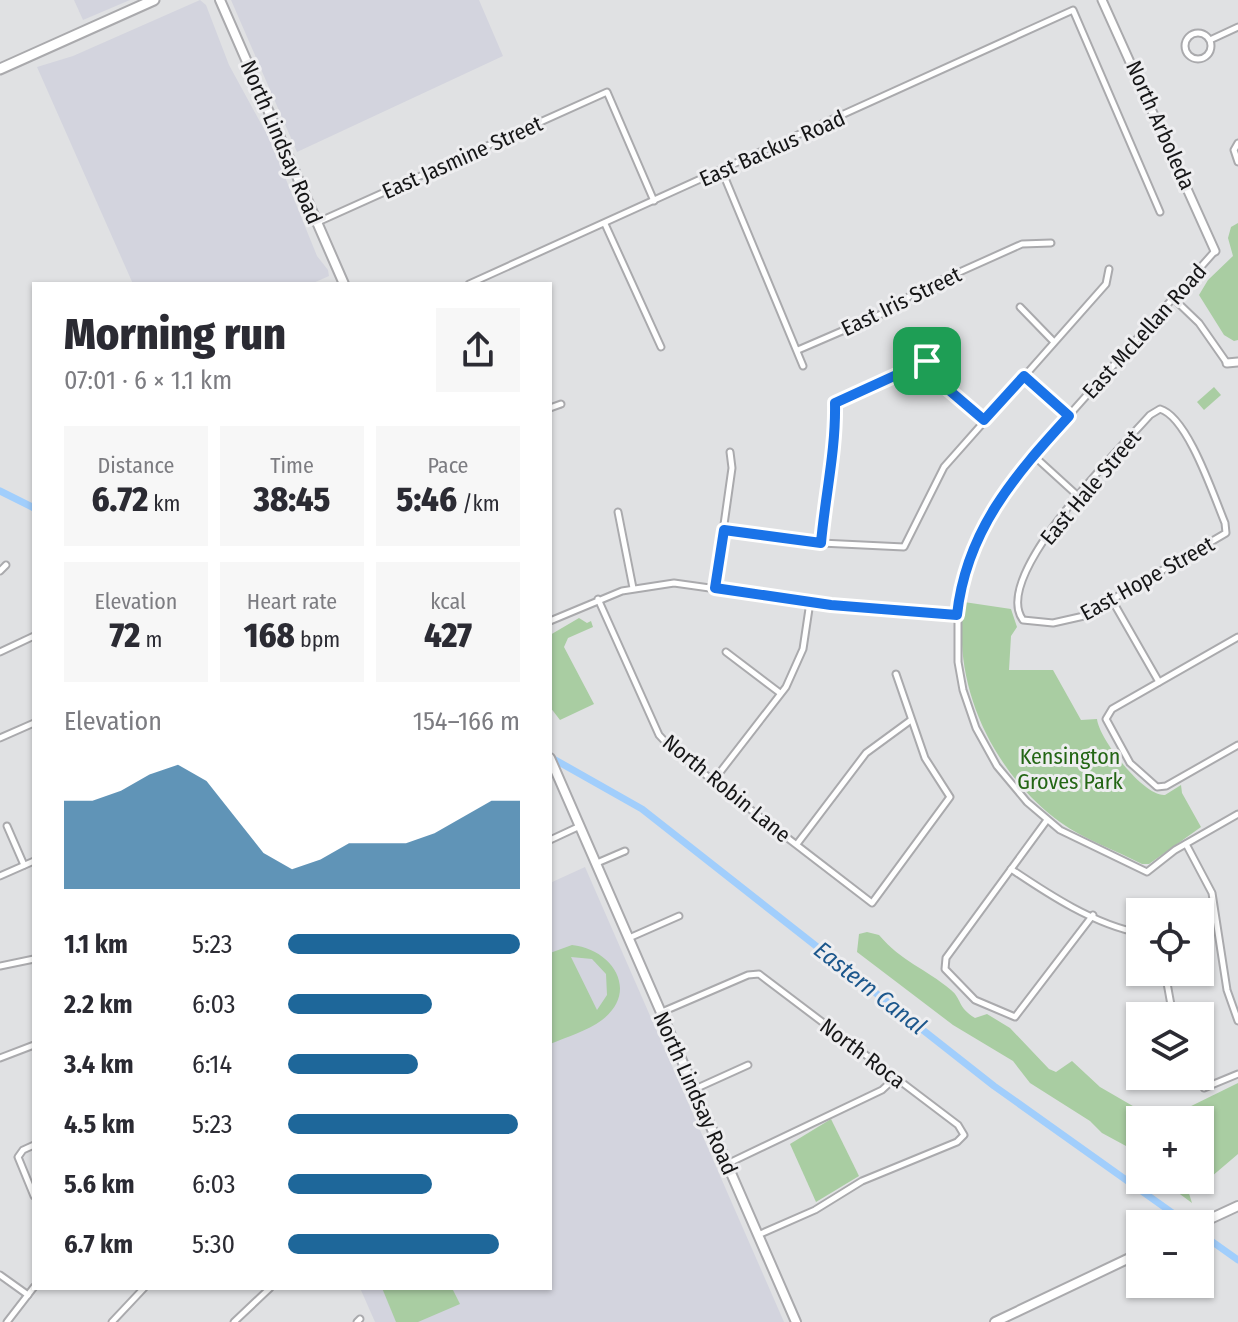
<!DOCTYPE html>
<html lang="en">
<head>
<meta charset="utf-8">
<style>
  body { margin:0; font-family:"Fira Sans Condensed",sans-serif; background:#f7f7f7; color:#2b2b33; height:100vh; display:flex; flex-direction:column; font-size:30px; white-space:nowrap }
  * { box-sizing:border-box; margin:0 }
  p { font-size:26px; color:#7c7c81 }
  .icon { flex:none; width:44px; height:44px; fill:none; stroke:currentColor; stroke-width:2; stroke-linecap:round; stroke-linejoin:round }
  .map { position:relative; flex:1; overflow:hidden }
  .sheet { position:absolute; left:32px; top:282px; width:520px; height:1008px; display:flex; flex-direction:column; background:#fff; border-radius:0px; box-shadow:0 2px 6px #0004 }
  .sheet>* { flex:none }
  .fabs { position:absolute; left:1126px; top:898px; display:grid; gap:16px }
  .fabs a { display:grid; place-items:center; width:88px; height:88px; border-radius:0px; background:#fff; box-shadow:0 2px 6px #0004; font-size:40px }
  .pin { position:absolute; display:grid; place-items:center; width:68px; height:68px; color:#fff; margin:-34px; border-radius:16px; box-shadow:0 4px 12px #0006 }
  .round { display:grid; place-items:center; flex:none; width:84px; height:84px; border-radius:0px; background:#f7f7f7 }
  .head { display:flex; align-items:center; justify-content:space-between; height:136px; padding:0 32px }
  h1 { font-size:44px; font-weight:800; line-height:60px }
  .metrics { display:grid; grid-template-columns:repeat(3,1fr); gap:12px; height:136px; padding:8px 32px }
  .metrics div { display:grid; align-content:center; border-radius:0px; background:#f7f7f7; text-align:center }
  .metrics b { font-size:34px; font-weight:800 }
  .metrics small { font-size:22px; font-weight:400 }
  .metrics p { font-size:22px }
  .chart { height:224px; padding:16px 32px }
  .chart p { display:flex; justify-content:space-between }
  .chart svg { width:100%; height:144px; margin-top:8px; fill:#1e679a; opacity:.7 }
  ul { padding:0 32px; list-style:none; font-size:26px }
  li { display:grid; grid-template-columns:128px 96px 1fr; align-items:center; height:60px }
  li i { height:20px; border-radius:10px; background:#1e679a }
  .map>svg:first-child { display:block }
</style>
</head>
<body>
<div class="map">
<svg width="1238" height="1322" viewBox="0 0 1238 1322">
  <rect width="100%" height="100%" fill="#e0e1e3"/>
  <g fill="#d3d4de">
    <polygon points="74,0 130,0 83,20"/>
    <polygon points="200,0 206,5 229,65 270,140 317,256 328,270 329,276 311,284 133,284 37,67 73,56"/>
    <polygon points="231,0 479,0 503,56 297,152"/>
    <polygon points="585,867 784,1322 375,1322 360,1288 550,1288 550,883"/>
  </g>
  <g fill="#a9cda2" fill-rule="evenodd">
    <polygon points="1238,223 1238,340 1234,341 1224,335 1199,295 1208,280 1233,256 1228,238 1231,227"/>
    <polygon points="1214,387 1221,395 1204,410 1197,402"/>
    <path d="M 964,602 L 1011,609 L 1017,627 L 1011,636 L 1009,670 L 1053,670 L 1081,720 L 1097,719 C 1099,739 1144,797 1165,795 L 1181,785 L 1182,793 L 1201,827 L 1149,864 L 1142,864 C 1115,850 1085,840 1060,822 C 993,773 951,685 964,602 Z"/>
    <polygon points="579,618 587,623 591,621 593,627 568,638 564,647 594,704 560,720 550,707 550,635"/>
    <path d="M 867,932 L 879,935 C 902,962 925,968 951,990 C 962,999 957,1007 975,1018 L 987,1014 L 1010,1028 L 1049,1069 L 1056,1072 L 1072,1061 L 1100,1087 L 1157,1120 L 1140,1120 L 1140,1145 L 1126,1146 L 1102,1133 L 1090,1121 L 1030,1083 L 1013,1061 L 953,1025 L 857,952 L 859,934 Z"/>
    <path d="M 572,945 C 612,949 640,991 602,1020 C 587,1031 567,1037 550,1044 L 550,953 ZM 571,957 L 592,959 L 606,974 L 607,995 L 597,1010 Z"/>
    <polygon points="1238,1083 1238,1154 1211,1177 1187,1187 1192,1203 1169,1186 1169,1180 1200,1180 1200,1120 1185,1120 1181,1111"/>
    <polygon points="831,1119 859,1176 816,1202 790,1144"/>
    <polygon points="382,1288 452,1288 460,1304 418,1322 396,1322"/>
  </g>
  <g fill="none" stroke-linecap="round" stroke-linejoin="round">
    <g stroke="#a1cefc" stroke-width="7">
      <polyline points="0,491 34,508"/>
      <polyline points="550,757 642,809 994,1086 1188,1224"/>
      <polyline points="1200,1233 1238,1260"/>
    </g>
    <defs>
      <g id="minor">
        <circle cx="1198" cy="46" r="13"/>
        <polyline points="1210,40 1238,27"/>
        <polyline points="1238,143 1234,150 1238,162"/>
        <polyline points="722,171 803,366"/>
        <polyline points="318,222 607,92 654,201"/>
        <polyline points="605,224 661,347"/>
        <polyline points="1215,251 1007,485 971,550 958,604 958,662 963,690 976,728 997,766 1027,802 1060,830 1147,872 1175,850 1238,814"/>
        <polyline points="469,284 1073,10 1160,212"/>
        <polyline points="1174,299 1199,323 1227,363"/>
        <polyline points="1020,307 1054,342"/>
        <polyline points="798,350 893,309 915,292 1022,244 1051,243"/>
        <polyline points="1024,376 1069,416"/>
        <polyline points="550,408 561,404"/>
        <path d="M 1160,409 C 1188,417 1214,497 1225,523 L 1226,533 L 1084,616 L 1053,623 L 1023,620 C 990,576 1121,448 1150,415 Z"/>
        <polyline points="1033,455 1078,496"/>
        <polyline points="618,512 633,588"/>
        <polyline points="724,530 821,543 904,547 944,467 1106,284 1109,269"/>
        <path d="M 821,543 C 825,497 836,450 835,403 L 927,361 L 943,385 L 984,420"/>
        <polyline points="0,571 6,565"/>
        <polyline points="715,588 732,468 730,452"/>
        <polyline points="598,599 659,735 672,749 872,903 950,797 925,758 896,674"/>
        <polyline points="1112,600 1159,682"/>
        <polyline points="550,621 622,591 674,583 831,605 957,615"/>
        <polyline points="1238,637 1112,709 1106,719 1130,763 1157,787 1166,786 1238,745"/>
        <polyline points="0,652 34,636"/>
        <polyline points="726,652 780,693"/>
        <polyline points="0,738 34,723"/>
        <polyline points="714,780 786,687 803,649 810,602"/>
        <polyline points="1047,820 946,958 945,969 975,1000 1015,1017 1093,915"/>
        <polyline points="7,826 24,865"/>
        <polyline points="550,840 580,826"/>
        <polyline points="797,844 866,753 911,720"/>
        <polyline points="1186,844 1212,893 1227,990 1238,1021"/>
        <polyline points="597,863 625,851"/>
        <path d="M 1011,869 C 1048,894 1095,925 1140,933"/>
        <polyline points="0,876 34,861"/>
        <polyline points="629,938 679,916"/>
        <polyline points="0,966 34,959"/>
        <polyline points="1165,972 1173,1016"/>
        <polyline points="662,1012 748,975 759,974 958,1125 964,1135 957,1142 862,1181 815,1210 758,1235"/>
        <polyline points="1139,1030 1140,1030"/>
        <polyline points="0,1058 34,1045"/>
        <polyline points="1197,1076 1204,1088 1238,1074"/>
        <polyline points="695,1089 748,1065"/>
        <polyline points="34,1145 23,1150 18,1157 34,1196"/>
        <polyline points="727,1164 882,1090 895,1078"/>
        <polyline points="0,1275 28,1295"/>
        <polyline points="7,1322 34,1287"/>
        <polyline points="112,1322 144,1288"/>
        <polyline points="234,1322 270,1288"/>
        <polyline points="357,1322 360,1319"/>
      </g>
      <g id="tertiary">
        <polyline points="1102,0 1215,251"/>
        <polyline points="1227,363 1238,362"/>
      </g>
      <g id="secondary">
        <polyline points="220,0 344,284"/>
        <polyline points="550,758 796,1322"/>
        <polyline points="1199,1224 1238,1206"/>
        <polyline points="995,1322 1140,1253"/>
      </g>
      <polyline id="primary" points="0,69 154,0"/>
    </defs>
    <use href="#minor" stroke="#aaaaad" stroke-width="9"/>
    <use href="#tertiary" stroke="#aaaaad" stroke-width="11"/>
    <use href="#secondary" stroke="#aaaaad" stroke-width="12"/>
    <use href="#primary" stroke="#aaaaad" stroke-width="13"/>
    <use href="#minor" stroke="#fff" stroke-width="5"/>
    <use href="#tertiary" stroke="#fff" stroke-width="7"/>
    <use href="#secondary" stroke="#fff" stroke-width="8"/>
    <use href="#primary" stroke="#fff" stroke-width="9"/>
  </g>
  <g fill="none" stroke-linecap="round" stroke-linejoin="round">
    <defs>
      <path id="route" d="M 927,361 L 943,385 L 984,420 L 1024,376 L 1069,416 C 1014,476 966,531 957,615 L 831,605 L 715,588 L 724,530 L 821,543 C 825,497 836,450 835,403 Z"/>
    </defs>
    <use href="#route" stroke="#fff" stroke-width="16"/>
    <use href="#route" stroke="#1a73e8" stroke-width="10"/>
  </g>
  <g text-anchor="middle" stroke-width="6" stroke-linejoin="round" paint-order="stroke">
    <g font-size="22" fill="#161617" stroke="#eeeef0">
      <text transform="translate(1161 125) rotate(66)" y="8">North Arboleda</text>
      <text transform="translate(282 142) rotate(67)" y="8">North Lindsay Road</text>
      <text transform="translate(772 148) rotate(-24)" y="8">East Backus Road</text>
      <text transform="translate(462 157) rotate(-24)" y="8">East Jasmine Street</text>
      <text transform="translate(901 301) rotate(-26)" y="8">East Iris Street</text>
      <text transform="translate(1144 331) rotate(-48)" y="8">East McLellan Road</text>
      <text transform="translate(1090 487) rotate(-50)" y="8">East Hale Street</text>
      <text transform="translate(1147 578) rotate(-29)" y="8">East Hope Street</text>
      <text transform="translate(727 788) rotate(39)" y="8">North Robin Lane</text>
      <text transform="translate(863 1053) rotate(37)" y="8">North Roca</text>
      <text transform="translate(696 1093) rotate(66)" y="8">North Lindsay Road</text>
    </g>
    <g font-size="22" fill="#246615" stroke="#eeeef0">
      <text x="1070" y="764">Kensington<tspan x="1070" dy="25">Groves Park</tspan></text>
    </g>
    <g font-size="24" font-style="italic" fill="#1c578c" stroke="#eeeef0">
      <text transform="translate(870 988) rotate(38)" y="8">Eastern Canal</text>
    </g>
  </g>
</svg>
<div class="fabs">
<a><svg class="icon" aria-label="locate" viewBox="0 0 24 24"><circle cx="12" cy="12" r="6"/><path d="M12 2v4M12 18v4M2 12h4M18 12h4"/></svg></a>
<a><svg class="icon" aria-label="layers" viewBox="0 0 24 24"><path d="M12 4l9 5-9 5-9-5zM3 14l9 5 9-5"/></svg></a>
<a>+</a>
<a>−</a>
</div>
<div class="pin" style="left:927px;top:361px;background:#1e9e55"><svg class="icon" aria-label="arrive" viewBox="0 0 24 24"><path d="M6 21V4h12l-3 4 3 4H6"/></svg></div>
<section class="sheet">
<div class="head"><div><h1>Morning run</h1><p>07:01 · 6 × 1.1 km</p></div><a class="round"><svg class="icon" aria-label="share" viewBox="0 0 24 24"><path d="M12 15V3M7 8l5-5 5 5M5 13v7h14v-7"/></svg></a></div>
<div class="metrics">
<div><p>Distance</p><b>6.72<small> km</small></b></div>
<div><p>Time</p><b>38:45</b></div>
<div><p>Pace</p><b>5:46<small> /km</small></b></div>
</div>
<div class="metrics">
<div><p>Elevation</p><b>72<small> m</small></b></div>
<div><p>Heart rate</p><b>168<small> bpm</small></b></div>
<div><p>kcal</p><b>427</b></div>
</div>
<div class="chart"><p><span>Elevation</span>154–166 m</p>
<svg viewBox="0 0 160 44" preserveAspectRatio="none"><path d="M0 44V17L10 17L20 14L30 9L40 6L50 11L60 22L70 33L80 38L90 35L100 30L110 30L120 30L130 27L140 22L150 17L160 17V44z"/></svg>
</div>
<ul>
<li><b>1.1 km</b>5:23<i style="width:100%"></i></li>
<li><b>2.2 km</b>6:03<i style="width:62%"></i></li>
<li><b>3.4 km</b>6:14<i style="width:56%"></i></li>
<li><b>4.5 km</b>5:23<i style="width:99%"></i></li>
<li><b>5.6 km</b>6:03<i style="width:62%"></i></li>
<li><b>6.7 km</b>5:30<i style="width:91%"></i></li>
</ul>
</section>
</div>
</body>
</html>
